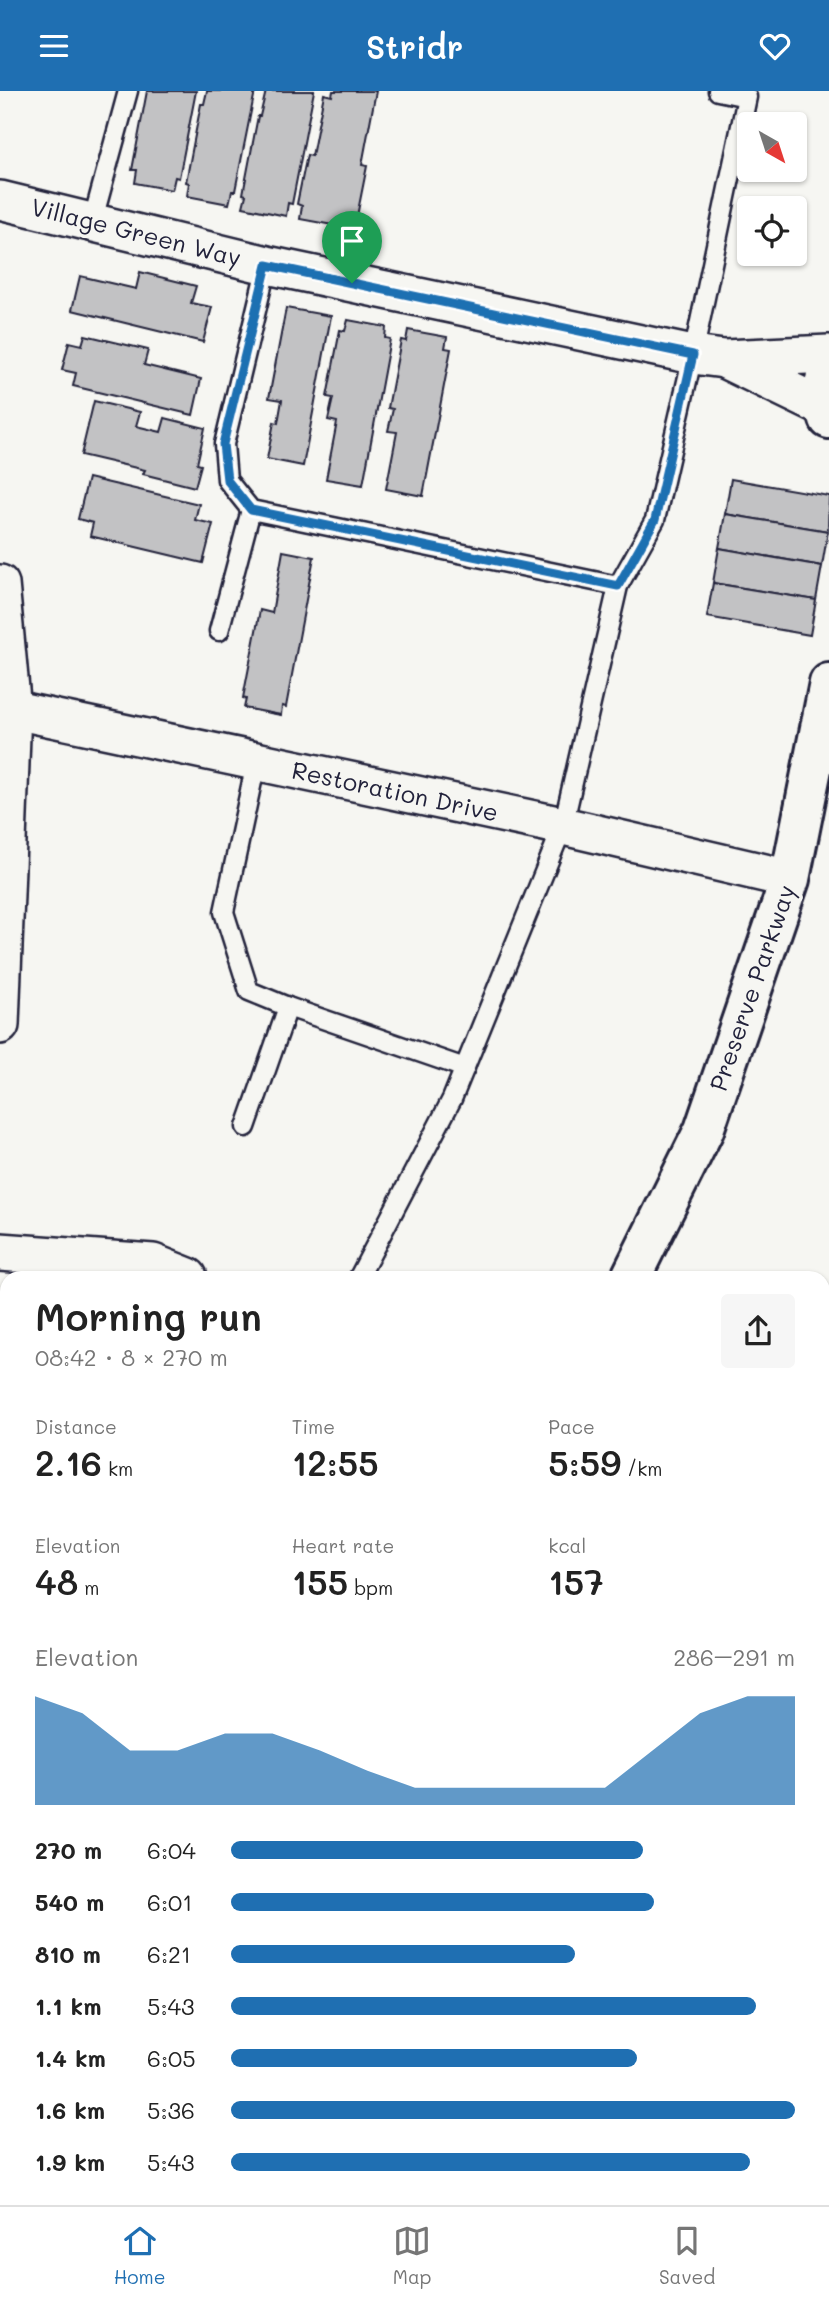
<!DOCTYPE html>
<html lang="en">
<head>
<meta charset="utf-8">
<style>
  body { margin:0; font-family:Mali,sans-serif; background:#f6f6f6; color:#222; height:100vh; display:flex; flex-direction:column; font-size:26px; white-space:nowrap }
  * { box-sizing:border-box; margin:0 }
  p { font-size:23px; color:#767676 }
  .icon { flex:none; width:38px; height:38px; fill:none; stroke:currentColor; stroke-width:2; stroke-linecap:round; stroke-linejoin:round }
  .map { position:relative; flex:1; overflow:hidden }
  .details { position:absolute; left:0px; top:1180px; width:830px; height:934px; display:flex; flex-direction:column; background:#fff; border-radius:21px 21px 0 0; box-shadow:0 2px 5px #0004 }
  .details>* { flex:none }
  .needle { width:46px; rotate:141deg }
  .fabs { position:absolute; left:737px; top:21px; display:grid; gap:14px }
  .fabs a { display:grid; place-items:center; width:70px; height:70px; border-radius:7px; background:#fff; box-shadow:0 2px 5px #0004; font-size:35px }
  .pin { position:absolute; display:grid; place-items:center; width:60px; height:60px; color:#fff; margin:-72px -30px; border-radius:50% 50% 50% 0; rotate:-45deg; box-shadow:0 0 7px #0007 }
  .pin .icon { rotate:45deg }
  .round { display:grid; place-items:center; flex:none; width:74px; height:74px; border-radius:7px; background:#f6f6f6 }
  .summary { display:flex; align-items:center; justify-content:space-between; height:119px; padding:0 35px }
  h1 { font-size:38px; font-weight:600; line-height:52px }
  .metrics { display:grid; grid-template-columns:repeat(3,1fr); gap:10px; height:119px; padding:7px 35px }
  .metrics div { display:grid; align-content:center }
  .metrics b { font-size:35px; font-weight:600 }
  .metrics small { font-size:19px; font-weight:400 }
  .metrics p { font-size:19px }
  .chart { height:196px; padding:14px 35px }
  .chart p { display:flex; justify-content:space-between }
  .chart svg { width:100%; height:126px; margin-top:7px; fill:#1f6fb2; opacity:.7 }
  ul { padding:0 35px; list-style:none; font-size:23px }
  li { display:grid; grid-template-columns:112px 84px 1fr; align-items:center; height:52px }
  li i { height:18px; border-radius:9px; background:#1f6fb2 }
  header { display:flex; justify-content:space-between; align-items:center; height:91px; padding:0 35px; background:#1f6fb2; color:#fff; font-size:32px; font-weight:600 }
  .dock { display:flex; justify-content:space-around; align-items:center; height:98px; border-top:2px solid #e0e0e0; background:#fff; font-size:19px; color:#767676 }
  .dock a { display:grid; justify-items:center; gap:4px }
  .dock .current { color:#1f6fb2 }
  .map>svg:first-child { display:block }
</style>
</head>
<body>
<header><svg class="icon" aria-label="menu" viewBox="0 0 24 24"><path d="M4 6h16M4 12h16M4 18h16"/></svg>Stridr<svg class="icon" aria-label="heart" viewBox="0 0 24 24"><path d="M12 20l-8-8c-3-5 5-10 8-4 3-6 11-1 8 4z"/></svg></header>
<div class="map">
<svg width="829" height="2114" viewBox="0 0 829 2114">
  <rect width="100%" height="100%" fill="#f6f6f2"/>
  <filter id="ink" filterUnits="userSpaceOnUse"><feTurbulence type="fractalNoise" baseFrequency=".0143" numOctaves="2"/><feDisplacementMap in="SourceGraphic" scale="14" xChannelSelector="R" yChannelSelector="G"/><feConvolveMatrix kernelMatrix="1 2 1 2 8 2 1 2 1" color-interpolation-filters="sRGB"/></filter>
  <g filter="url(#ink)">
    <g fill="#c2c2c4" stroke="#22223b" stroke-width="2">
      <polygon points="147,0 196,0 179,87 175,86 172,99 135,92 137,79 132,79"/>
      <polygon points="207,0 255,0 235,100 232,100 229,113 187,105 189,92 186,91 201,13 204,13"/>
      <polygon points="266,0 314,0 292,113 288,112 286,125 243,116 246,104 243,103 258,25 260,25"/>
      <polygon points="333,0 376,0 362,74 367,75 357,125 352,124 349,137 300,128 302,115 297,113 307,64 312,65 324,3 332,5"/>
      <polygon points="140,181 196,195 191,212 212,216 203,251 72,219 80,185 136,198"/>
      <polygon points="286,217 331,225 303,375 267,368 274,331 278,332 282,309 269,307"/>
      <polygon points="348,229 386,236 385,247 390,248 363,394 326,388 337,331 328,329 333,307 327,306 340,239 345,240"/>
      <polygon points="408,239 447,246 445,257 451,258 423,405 386,398 397,341 388,340 393,318 388,317 401,249 406,250"/>
      <polygon points="85,244 148,259 144,274 201,288 193,324 73,295 76,282 62,279 69,251 82,254"/>
      <polygon points="94,310 140,321 136,335 161,341 165,327 205,337 197,373 201,374 195,396 143,383 145,379 81,364"/>
      <polygon points="88,387 199,413 195,429 213,433 203,472 90,445 93,432 78,428"/>
      <polygon points="731,388 829,405 828,440 725,423"/>
      <polygon points="725,423 828,440 822,475 719,457"/>
      <polygon points="719,457 822,475 816,509 713,492"/>
      <polygon points="283,460 314,466 286,616 282,615 281,624 244,617 246,608 243,607 260,519 272,522"/>
      <polygon points="713,492 816,509 810,544 707,526"/>
    </g>
    <g fill="none" stroke-linecap="round" stroke-linejoin="round">
      <defs>
        <g id="service">
          <polyline points="92,132 128,0"/>
          <polyline points="267,174 224,353 227,389 251,419 618,495"/>
          <polyline points="219,540 251,419"/>
          <polyline points="256,672 224,821 249,900 288,916 465,977"/>
          <polyline points="246,1036 288,916"/>
          <polyline points="359,1186 452,1008 563,735 618,495 655,429 693,264 747,6 718,0"/>
          <polyline points="0,1723 7,1708"/>
        </g>
        <g id="minor">
          <polyline points="0,109 267,174 693,264 724,268 829,263"/>
          <polyline points="728,270 825,317"/>
          <polyline points="0,493 12,619 0,934"/>
          <polyline points="0,616 563,735 790,788"/>
          <polyline points="0,1161 153,1172 188,1186"/>
          <polyline points="0,1823 7,1829"/>
        </g>
        <g id="tertiary">
          <path d="M 829,271 C 823,291 823,309 829,328"/>
          <polyline points="631,1186 704,1039 790,788 829,592"/>
          <polyline points="0,1994 7,1986"/>
        </g>
      </defs>
      <use href="#service" stroke="#22223b" stroke-width="23"/>
      <use href="#minor" stroke="#22223b" stroke-width="42"/>
      <use href="#tertiary" stroke="#22223b" stroke-width="44"/>
      <use href="#service" stroke="#f6f6f2" stroke-width="18"/>
      <use href="#minor" stroke="#f6f6f2" stroke-width="37"/>
      <use href="#tertiary" stroke="#f6f6f2" stroke-width="38"/>
    </g>
  </g>
  <g fill="none" stroke-linecap="round" stroke-linejoin="round" filter="url(#ink)">
    <defs>
      <polygon id="route" points="267,174 693,264 655,429 618,495 251,419 227,389 223,353"/>
    </defs>
    <use href="#route" stroke="#fff" stroke-width="14"/>
    <use href="#route" stroke="#1f6fb2" stroke-width="9"/>
  </g>
  <g text-anchor="middle" stroke-width="7" stroke-linejoin="round" paint-order="stroke">
    <g font-size="24" fill="#22223b" stroke="#f6f6f2">
      <text transform="translate(136 142) rotate(14)" y="8">Village Green Way</text>
      <text transform="translate(395 701) rotate(12)" y="8">Restoration Drive</text>
      <text transform="translate(753 897) rotate(-71)" y="8">Preserve Parkway</text>
    </g>
  </g>
</svg>
<div class="fabs">
<a><svg class="needle" viewBox="-14 -14 28 28"><path d="M0-13l5 13h-10z" fill="#e53935"/><path d="M0 13l5-13h-10z" fill="#767676"/></svg></a>
<a><svg class="icon" aria-label="locate" viewBox="0 0 24 24"><circle cx="12" cy="12" r="6"/><path d="M12 2v4M12 18v4M2 12h4M18 12h4"/></svg></a>
</div>
<div class="pin" style="left:352px;top:192px;background:#1e9e55"><svg class="icon" aria-label="arrive" viewBox="0 0 24 24"><path d="M6 21V4h12l-3 4 3 4H6"/></svg></div>
<section class="details">
<div class="summary"><div><h1>Morning run</h1><p>08:42 · 8 × 270 m</p></div><a class="round"><svg class="icon" aria-label="share" viewBox="0 0 24 24"><path d="M12 15V3M7 8l5-5 5 5M5 13v7h14v-7"/></svg></a></div>
<div class="metrics">
<div><p>Distance</p><b>2.16<small> km</small></b></div>
<div><p>Time</p><b>12:55</b></div>
<div><p>Pace</p><b>5:59<small> /km</small></b></div>
</div>
<div class="metrics">
<div><p>Elevation</p><b>48<small> m</small></b></div>
<div><p>Heart rate</p><b>155<small> bpm</small></b></div>
<div><p>kcal</p><b>157</b></div>
</div>
<div class="chart"><p><span>Elevation</span>286–291 m</p>
<svg viewBox="0 0 160 44" preserveAspectRatio="none"><path d="M0 44V6L10 12L20 25L30 25L40 19L50 19L60 25L70 32L80 38L90 38L100 38L110 38L120 38L130 25L140 12L150 6L160 6V44z"/></svg>
</div>
<ul>
<li><b>270 m</b>6:04<i style="width:73%"></i></li>
<li><b>540 m</b>6:01<i style="width:75%"></i></li>
<li><b>810 m</b>6:21<i style="width:61%"></i></li>
<li><b>1.1 km</b>5:43<i style="width:93%"></i></li>
<li><b>1.4 km</b>6:05<i style="width:72%"></i></li>
<li><b>1.6 km</b>5:36<i style="width:100%"></i></li>
<li><b>1.9 km</b>5:43<i style="width:92%"></i></li>
</ul>
</section>
</div>
<nav class="dock">
<a class="current"><svg class="icon" aria-label="home" viewBox="0 0 24 24"><path d="M3 11l9-7 9 7M6 9v11h12V9"/></svg>Home</a>
<a><svg class="icon" aria-label="map" viewBox="0 0 24 24"><path d="M3 6l6-2 6 2 6-2v14l-6 2-6-2-6 2zM9 4v14M15 6v14"/></svg>Map</a>
<a><svg class="icon" aria-label="saved" viewBox="0 0 24 24"><path d="M7 4h10v16l-5-4-5 4z"/></svg>Saved</a>
</nav>
</body>
</html>
